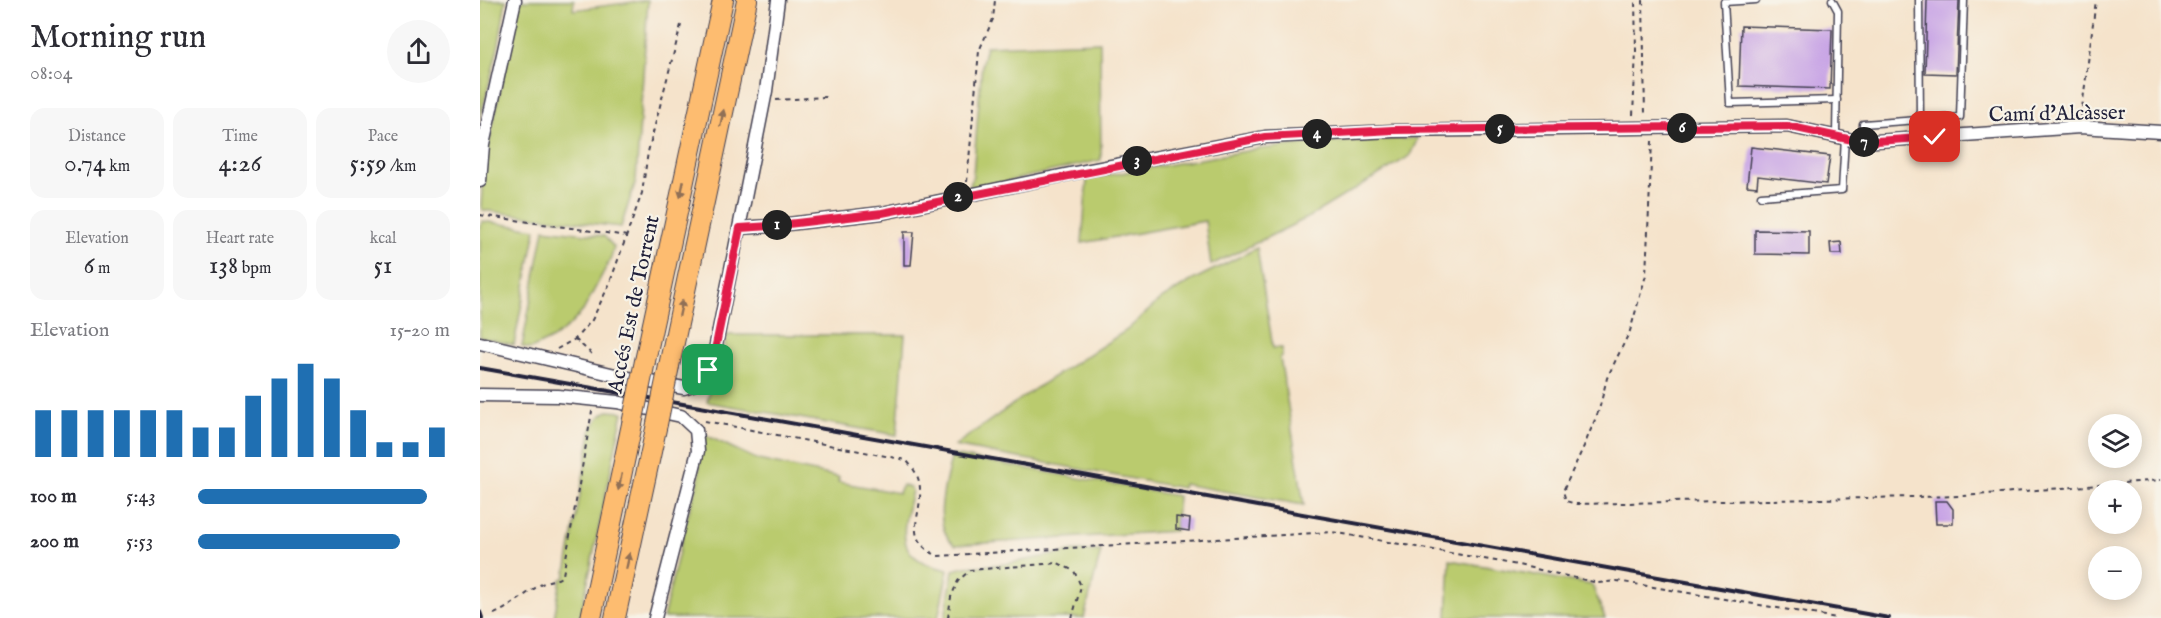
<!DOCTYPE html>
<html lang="en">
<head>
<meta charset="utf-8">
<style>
  body { margin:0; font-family:"IM FELL English",serif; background:#f7f7f7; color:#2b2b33; height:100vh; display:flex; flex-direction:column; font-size:22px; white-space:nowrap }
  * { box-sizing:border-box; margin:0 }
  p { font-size:20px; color:#7c7c81 }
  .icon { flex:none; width:33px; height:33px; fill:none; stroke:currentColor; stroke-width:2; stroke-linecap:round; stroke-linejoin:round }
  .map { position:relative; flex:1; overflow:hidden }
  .panel { display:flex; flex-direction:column; background:#fff; width:480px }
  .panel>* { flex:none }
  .buttons { position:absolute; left:1608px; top:414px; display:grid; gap:12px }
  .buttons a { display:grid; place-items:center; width:54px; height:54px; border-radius:50%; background:#fff; box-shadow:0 3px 15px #0003; font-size:30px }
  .pin { position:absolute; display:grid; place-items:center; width:51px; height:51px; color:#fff; margin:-26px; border-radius:12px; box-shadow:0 3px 9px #0006 }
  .km { position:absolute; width:30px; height:30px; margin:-15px; border-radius:50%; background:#222; color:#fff; font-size:16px; line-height:30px; text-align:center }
  .round { display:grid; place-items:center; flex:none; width:63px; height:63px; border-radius:32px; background:#f7f7f7 }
  .overview { display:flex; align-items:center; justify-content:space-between; height:102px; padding:0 30px }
  h1 { font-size:33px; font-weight:600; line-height:45px }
  .figures { display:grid; grid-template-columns:repeat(3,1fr); gap:9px; height:102px; padding:6px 30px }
  .figures div { display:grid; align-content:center; border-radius:15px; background:#f7f7f7; text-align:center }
  .figures b { font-size:26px; font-weight:600 }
  .figures small { font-size:16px; font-weight:400 }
  .figures p { font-size:16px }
  .chart { height:168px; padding:12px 30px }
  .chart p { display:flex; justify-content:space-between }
  .chart svg { width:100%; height:108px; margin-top:6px; stroke:#1f6fb2; stroke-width:6 }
  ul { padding:0 30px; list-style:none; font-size:20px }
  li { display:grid; grid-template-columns:96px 72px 1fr; align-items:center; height:45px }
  li i { height:15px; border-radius:8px; background:#1f6fb2 }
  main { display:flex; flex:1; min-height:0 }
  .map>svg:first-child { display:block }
</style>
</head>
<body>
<main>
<section class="panel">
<div class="overview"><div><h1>Morning run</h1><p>08:04</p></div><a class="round"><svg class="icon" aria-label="share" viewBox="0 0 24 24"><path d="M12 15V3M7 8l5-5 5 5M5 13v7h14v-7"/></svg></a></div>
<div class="figures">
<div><p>Distance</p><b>0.74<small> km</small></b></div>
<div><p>Time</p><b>4:26</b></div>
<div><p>Pace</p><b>5:59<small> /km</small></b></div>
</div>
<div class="figures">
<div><p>Elevation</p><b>6<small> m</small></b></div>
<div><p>Heart rate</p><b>138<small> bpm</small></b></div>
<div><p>kcal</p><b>51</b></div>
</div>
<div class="chart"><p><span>Elevation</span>15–20 m</p>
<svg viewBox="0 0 160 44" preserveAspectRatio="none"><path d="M5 44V25M15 44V25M25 44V25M35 44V25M45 44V25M55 44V25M65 44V32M75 44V32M85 44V19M95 44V12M105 44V6M115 44V12M125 44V25M135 44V38M145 44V38M155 44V32"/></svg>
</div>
<ul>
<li><b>100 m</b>5:43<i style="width:91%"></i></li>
<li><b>200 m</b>5:53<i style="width:80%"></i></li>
</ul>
</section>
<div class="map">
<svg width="1681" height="618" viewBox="0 0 1681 618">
  <rect width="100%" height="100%" fill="#f7f3e8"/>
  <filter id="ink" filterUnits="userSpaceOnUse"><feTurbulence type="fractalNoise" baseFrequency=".0167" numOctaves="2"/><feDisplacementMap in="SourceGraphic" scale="12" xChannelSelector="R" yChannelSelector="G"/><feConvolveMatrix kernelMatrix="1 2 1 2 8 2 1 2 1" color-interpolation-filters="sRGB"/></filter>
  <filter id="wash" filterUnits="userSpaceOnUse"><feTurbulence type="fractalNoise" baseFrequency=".008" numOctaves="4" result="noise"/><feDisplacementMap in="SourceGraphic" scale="24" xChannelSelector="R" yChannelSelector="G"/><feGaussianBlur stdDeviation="1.35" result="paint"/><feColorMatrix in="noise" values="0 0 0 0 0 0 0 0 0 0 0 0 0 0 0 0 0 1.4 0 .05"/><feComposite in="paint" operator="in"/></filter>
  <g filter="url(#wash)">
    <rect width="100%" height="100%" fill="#f5e3cb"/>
    <g fill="#bacb6e" stroke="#6e7654" stroke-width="1.5">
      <polygon points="0,0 26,0 19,44 0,120"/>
      <polygon points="38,0 94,0 93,10 168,0 156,180 141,227 22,213 3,210 1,207 3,173"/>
      <polygon points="620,42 621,160 489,190 493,175 502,63 506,46"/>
      <polygon points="938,138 930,155 925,159 827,218 731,265 725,221 602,243 607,179 772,150 832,143"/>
      <polygon points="2,221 56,229 34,345 0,337 0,226"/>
      <polygon points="64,229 124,236 134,247 131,258 103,311 89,326 73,338 51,349 42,347"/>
      <polygon points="777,248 793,348 802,348 802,356 800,357 824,505 703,484 702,488 474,446 556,388 647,330 681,299 711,281"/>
      <polygon points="247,335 425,335 417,435 227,402 232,383 238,376"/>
      <polygon points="128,411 143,412 100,618 74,618 81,579 85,578 86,573 112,427 119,417"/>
      <path d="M 221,433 L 278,460 L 359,477 L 358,482 L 419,493 L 422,485 L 431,488 L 432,491 C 421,535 414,559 468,570 L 458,618 L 183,618 L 207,518 L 219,479 Z"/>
      <path d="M 472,455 L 698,496 L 695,531 L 475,545 C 450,527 466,481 472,455 Z"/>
      <polygon points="594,551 621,551 604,618 465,618 473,570 484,567 525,564"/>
      <polygon points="970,560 1112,585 1125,618 967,618"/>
    </g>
    <g id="blocks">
      <g fill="#c49ee5">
        <polygon points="1447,0 1479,0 1476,74 1445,73"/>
        <polygon points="1261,26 1352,29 1350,89 1259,86"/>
        <polygon points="1271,147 1350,156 1346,184 1278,176 1277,187 1267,186"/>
        <polygon points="1275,230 1329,231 1329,255 1275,254"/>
        <polygon points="424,232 434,232 431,265 424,265"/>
        <polygon points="1361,242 1362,254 1351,254 1350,243"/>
        <polygon points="1455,501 1467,501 1473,509 1473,524 1456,524"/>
        <polygon points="696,517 710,519 709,531 696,529"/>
      </g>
    </g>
  </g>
  <g filter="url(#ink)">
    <use href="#blocks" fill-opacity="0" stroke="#423f51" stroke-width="1.5"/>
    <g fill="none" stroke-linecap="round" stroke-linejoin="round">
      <defs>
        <g id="service">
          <polyline points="1276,0 1244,2 1250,103 1357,100"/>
          <polyline points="1352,0 1358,11 1356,135"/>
          <polyline points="1439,0 1440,120"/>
          <polyline points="1382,142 1383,124 1480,117 1484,0"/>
          <polyline points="1281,196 1362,190 1365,138"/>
        </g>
        <g id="minor">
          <polyline points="0,181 3,145 35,0"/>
          <polyline points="260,228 291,226 402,213 609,170 785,137 913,131 1307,126 1382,142 1600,127 1681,132"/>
          <polyline points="0,343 148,378 204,388 218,383 228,370 235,350 286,91 298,0"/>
          <polyline points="0,395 78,396 137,402 201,416 216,430 218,451 175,618"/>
        </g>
        <g id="primary">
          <polyline points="165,361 243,0"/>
          <polyline points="189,366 267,0"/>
          <polyline points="111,618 152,424"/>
          <polyline points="135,618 177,424"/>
        </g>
      </defs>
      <use href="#service" stroke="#423f51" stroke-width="9"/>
      <use href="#minor" stroke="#423f51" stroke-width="15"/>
      <use href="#primary" stroke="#423f51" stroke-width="22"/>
      <g stroke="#423f51" stroke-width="2" stroke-dasharray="4.5 4.5" stroke-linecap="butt">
        <polyline points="1163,0 1165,116"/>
        <polyline points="296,100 346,97"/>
        <polyline points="1153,115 1156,51 1155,0"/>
        <polyline points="1601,116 1616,0"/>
        <polyline points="1172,141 1166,275 1150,331 1127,378 1119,410 1104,446 1083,491 1086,501 1096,504 1483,496 1681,480"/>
        <polyline points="487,182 499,51 513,19 515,0"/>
        <polyline points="0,215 147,236"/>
        <polyline points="95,339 115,357"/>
        <polyline points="77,349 95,339 112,320 129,285 162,193 168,152 201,25"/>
        <path d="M 225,421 L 426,460 C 434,469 440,477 440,490 C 442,519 421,538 458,556 L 852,532 L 1038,565 L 1118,583 L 1137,581 L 1357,618"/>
        <path d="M 14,614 C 34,606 48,590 66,582 C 73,579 78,581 83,575 L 112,411"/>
        <polyline points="468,618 471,597 478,581 490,570 578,563 594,571 601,586 592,618"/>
      </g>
      <use href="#service" stroke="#fff" stroke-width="6"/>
      <use href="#minor" stroke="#fff" stroke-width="12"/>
      <use href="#primary" stroke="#fdbc70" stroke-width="20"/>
      <g stroke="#22223b" stroke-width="4">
        <polyline points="0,368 1409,618"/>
        <polyline points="0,612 2,618"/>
      </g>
      <defs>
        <g id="primary-bridge">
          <polyline points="152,424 165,361"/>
          <polyline points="177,424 189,366"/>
        </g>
      </defs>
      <use href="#primary-bridge" stroke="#423f51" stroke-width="22" stroke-linecap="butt"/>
      <use href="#primary-bridge" stroke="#fdbc70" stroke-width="20"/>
    </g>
    <defs><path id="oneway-solid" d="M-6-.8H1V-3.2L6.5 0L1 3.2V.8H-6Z" transform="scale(1.5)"/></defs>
    <g fill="#906f56">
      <use href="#oneway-solid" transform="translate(242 118) rotate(-78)"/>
      <use href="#oneway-solid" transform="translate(202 189) rotate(102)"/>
      <use href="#oneway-solid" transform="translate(201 308) rotate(-78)"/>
      <use href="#oneway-solid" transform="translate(140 482) rotate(102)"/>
      <use href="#oneway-solid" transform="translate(148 561) rotate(-78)"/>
    </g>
  </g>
  <g fill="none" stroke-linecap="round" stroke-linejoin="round" filter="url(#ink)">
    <defs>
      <polyline id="route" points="228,370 235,350 260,228 291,226 402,213 785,137 913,130 1307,126 1382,142 1455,137"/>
    </defs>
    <use href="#route" stroke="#fff" stroke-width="12"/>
    <use href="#route" stroke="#e11d48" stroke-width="8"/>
  </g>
  <g text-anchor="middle" stroke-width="4.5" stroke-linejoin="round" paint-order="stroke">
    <g font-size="21" fill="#22223b" stroke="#f7f3e8">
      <text transform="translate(1577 113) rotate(-1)" y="7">Camí d'Alcàsser</text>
      <text transform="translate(153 304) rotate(-78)" y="7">Accés Est de Torrent</text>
    </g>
  </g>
</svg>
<div class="buttons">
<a><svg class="icon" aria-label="layers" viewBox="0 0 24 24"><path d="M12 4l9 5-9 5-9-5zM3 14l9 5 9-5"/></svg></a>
<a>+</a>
<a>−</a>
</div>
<div class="pin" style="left:228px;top:370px;background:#1e9e55"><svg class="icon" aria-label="arrive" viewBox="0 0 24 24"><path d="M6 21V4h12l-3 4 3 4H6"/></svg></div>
<div class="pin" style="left:1455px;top:137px;background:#d93025"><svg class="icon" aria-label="check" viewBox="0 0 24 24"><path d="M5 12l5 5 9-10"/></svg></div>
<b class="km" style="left:297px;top:225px">1</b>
<b class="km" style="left:478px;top:197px">2</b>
<b class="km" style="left:657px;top:161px">3</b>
<b class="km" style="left:837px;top:134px">4</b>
<b class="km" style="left:1020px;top:129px">5</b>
<b class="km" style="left:1202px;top:128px">6</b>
<b class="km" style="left:1384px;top:142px">7</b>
</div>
</main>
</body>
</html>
